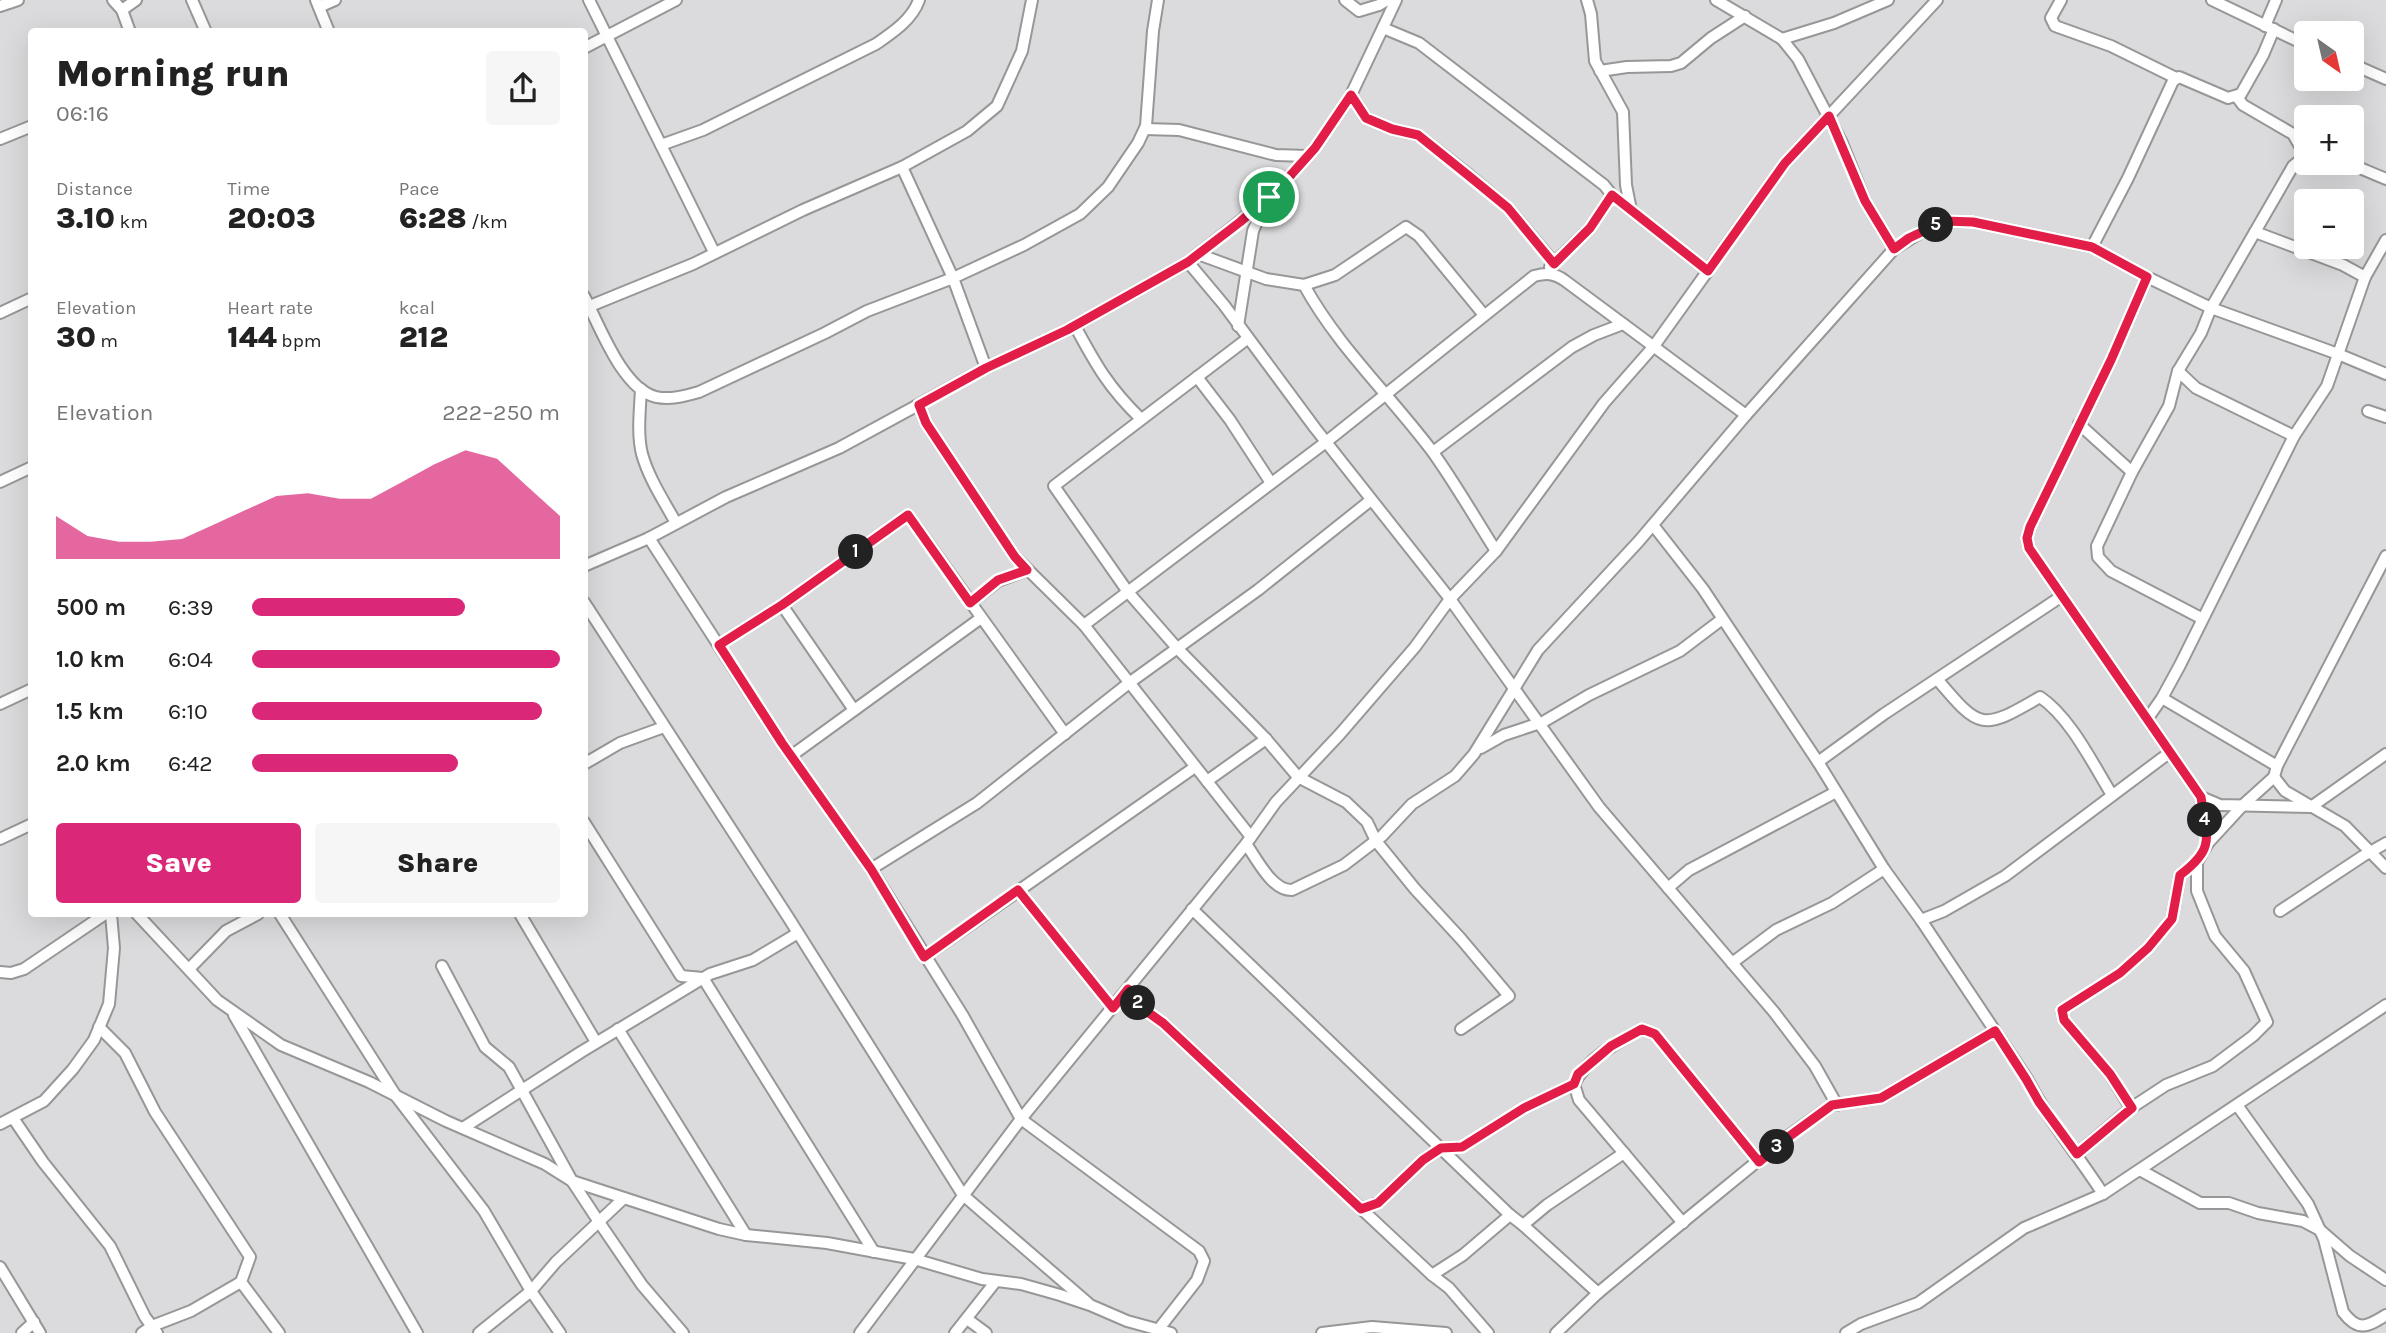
<!DOCTYPE html>
<html lang="en">
<head>
<meta charset="utf-8">
<style>
  body { margin:0; font-family:Karla,sans-serif; background:#f6f6f6; color:#222; height:100vh; display:flex; flex-direction:column; font-size:26px; white-space:nowrap }
  * { box-sizing:border-box; margin:0 }
  p { font-size:23px; color:#767676 }
  .icon { flex:none; width:38px; height:38px; fill:none; stroke:currentColor; stroke-width:2; stroke-linecap:round; stroke-linejoin:round }
  .map { position:relative; flex:1; overflow:hidden }
  .panel { position:absolute; left:28px; top:28px; width:560px; height:889px; display:flex; flex-direction:column; background:#fff; border-radius:7px; box-shadow:0 7px 28px #0002 }
  .panel>* { flex:none }
  .needle { width:46px; rotate:146deg }
  .controls { position:absolute; left:2294px; top:21px; display:grid; gap:14px }
  .controls a { display:grid; place-items:center; width:70px; height:70px; border-radius:7px; background:#fff; box-shadow:0 7px 28px #0002; font-size:35px }
  .pin { position:absolute; display:grid; place-items:center; width:60px; height:60px; color:#fff; margin:-30px; border:4px solid #fff; border-radius:50%; box-shadow:0 2px 7px #0007 }
  .km { position:absolute; width:35px; height:35px; margin:-18px; border-radius:50%; background:#222; color:#fff; font-size:19px; line-height:35px; text-align:center }
  .round { display:grid; place-items:center; flex:none; width:74px; height:74px; border-radius:7px; background:#f6f6f6 }
  .overview { display:flex; align-items:center; justify-content:space-between; height:119px; padding:0 28px }
  h1 { font-size:38px; font-weight:800; line-height:52px }
  .metrics { display:grid; grid-template-columns:repeat(3,1fr); gap:10px; height:119px; padding:7px 28px }
  .metrics div { display:grid; align-content:center }
  .metrics b { font-size:30px; font-weight:800 }
  .metrics small { font-size:19px; font-weight:400 }
  .metrics p { font-size:19px }
  .chart { height:196px; padding:14px 28px }
  .chart p { display:flex; justify-content:space-between }
  .chart svg { width:100%; height:126px; margin-top:7px; fill:#db2777; opacity:.7 }
  .button { display:flex; gap:14px; margin-top:auto; padding:14px 28px }
  .button a { flex:1; height:80px; border-radius:7px; background:#db2777; color:#fff; font-size:28px; font-weight:800; line-height:80px; text-align:center }
  .button a+a { background:#f6f6f6; color:#222 }
  ul { padding:0 28px; list-style:none; font-size:23px }
  li { display:grid; grid-template-columns:112px 84px 1fr; align-items:center; height:52px }
  li i { height:18px; border-radius:9px; background:#db2777 }
  .map>svg:first-child { display:block }
</style>
</head>
<body>
<div class="map">
<svg width="2386" height="1333" viewBox="0 0 2386 1333">
  <rect width="100%" height="100%" fill="#f0e2e9"/>
  <path fill="#dbdadc" fill-rule="evenodd" d="M 0,0 L 2386,0 L 2386,1333 L 0,1333 ZM 32,32 L 584,32 L 584,914 L 32,914 ZM 2306,33 L 2352,33 L 2352,79 L 2306,79 ZM 2306,117 L 2352,117 L 2352,163 L 2306,163 ZM 2306,201 L 2352,201 L 2352,247 L 2306,247 Z"/>
  <g fill="none" stroke-linecap="round" stroke-linejoin="round">
    <defs>
      <g id="street">
        <polyline points="113,0 122,10 130,32"/>
        <polyline points="192,0 206,32"/>
        <polyline points="316,0 329,32"/>
        <polyline points="589,0 714,252"/>
        <polyline points="1345,0 1359,11 1379,5 1387,0"/>
        <polyline points="1587,0 1591,14 1595,61 1623,112 1626,185 1631,210"/>
        <polyline points="1716,0 1782,39 1798,59 1842,143 1865,201 1894,249"/>
        <polyline points="2061,0 2051,18 2055,26 2111,46 2176,78"/>
        <polyline points="2212,0 2306,45"/>
        <polyline points="0,6 18,0"/>
        <polyline points="319,7 335,0"/>
        <polyline points="122,10 136,0"/>
        <polyline points="2265,26 2276,0"/>
        <polyline points="1383,28 1419,43 1604,185 1612,195 1708,271"/>
        <polyline points="1782,39 1834,23 1888,0"/>
        <polyline points="584,48 676,0"/>
        <polyline points="2352,64 2386,79"/>
        <polyline points="1600,71 1627,67 1671,66 1681,63 1711,38 1745,16"/>
        <polyline points="1351,95 1366,118 1392,129 1418,135 1469,175 1508,208 1554,263"/>
        <polyline points="2237,97 2243,105 2293,134 2305,155"/>
        <polyline points="1145,129 1179,130 1276,155 1307,156"/>
        <polyline points="0,139 32,126"/>
        <path d="M 661,145 L 703,130 L 876,44 C 892,33 912,20 919,0"/>
        <polyline points="2348,163 2386,179"/>
        <polyline points="902,167 953,278 986,368"/>
        <polyline points="2255,232 2343,265 2365,277"/>
        <polyline points="2092,247 2128,178 2173,81 2179,77 2228,98 2241,94 2263,55 2274,29"/>
        <path d="M 1198,254 L 1266,279 L 1304,285 C 1338,347 1390,395 1432,451 C 1455,483 1475,518 1496,551"/>
        <polyline points="1188,262 1224,305 1315,428 1450,599 1599,807 1774,1012 1815,1066 1837,1105"/>
        <polyline points="1550,267 1590,228 1612,195"/>
        <polyline points="1304,285 1335,275 1406,227 1419,236 1484,315"/>
        <path d="M 584,296 C 599,324 622,389 656,397 C 670,400 685,396 699,392 L 825,333 L 867,311 L 953,278 L 1024,245 L 1080,214 L 1108,187 L 1138,143 L 1146,126 L 1153,31 L 1158,0"/>
        <polyline points="590,306 693,264 803,210 902,167 967,131 997,106 1022,51 1032,0"/>
        <polyline points="0,313 32,298"/>
        <path d="M 1075,326 C 1096,365 1109,388 1141,419"/>
        <polyline points="1238,326 1253,231 1267,199"/>
        <polyline points="1247,339 1054,486 1128,592 1177,648 1266,739 1298,777 1346,802 1367,822 1376,841 1415,889 1461,939 1509,996 1461,1029"/>
        <polyline points="2178,371 2196,388 2294,436"/>
        <polyline points="1197,377 1230,420 1271,483"/>
        <path d="M 641,389 C 640,410 637,434 642,454 C 649,479 664,501 676,523"/>
        <polyline points="919,405 926,423 1015,557 1084,625 1251,837"/>
        <polyline points="2368,411 2386,417"/>
        <polyline points="2079,424 2132,472"/>
        <polyline points="1433,452 1572,347 1594,335 1623,324"/>
        <polyline points="0,482 32,467"/>
        <path d="M 1653,525 L 1703,589 L 1818,762 L 1884,869 L 1921,920 L 2027,1079 C 2048,1120 2078,1155 2103,1194"/>
        <polyline points="649,538 782,743 871,869 963,1016 1021,1119 1199,1251 1204,1261 1197,1280 1158,1330"/>
        <polyline points="2386,556 2277,766 2274,777 2285,791 2345,826 2386,868"/>
        <polyline points="584,566 649,538 726,497 839,448 986,368 1067,330 1188,262 1239,222 1281,186 1315,148 1351,95 1396,0"/>
        <polyline points="584,602 788,917 963,1195 1088,1303"/>
        <polyline points="970,603 998,581 1027,570"/>
        <polyline points="782,605 854,710"/>
        <polyline points="2201,618 2111,571 2098,557 2097,546 2132,472 2169,406 2178,371 2201,333 2211,308 2293,166 2306,155"/>
        <path d="M 1084,625 L 1326,442 L 1534,276 C 1546,273 1554,273 1564,280 L 1746,415"/>
        <polyline points="719,645 782,605 908,515 1065,734"/>
        <path d="M 1937,679 C 1980,730 1982,731 2040,697 C 2070,717 2093,764 2112,795"/>
        <polyline points="2162,698 2277,766"/>
        <polyline points="0,704 32,689"/>
        <polyline points="2148,718 2162,698 2180,665 2294,436 2327,386 2365,277 2386,240"/>
        <polyline points="1481,748 1504,735 1543,722 1589,695 1680,651 1721,620"/>
        <polyline points="791,756 981,618"/>
        <polyline points="1818,762 1884,714 2062,596"/>
        <polyline points="584,764 620,743 664,727"/>
        <polyline points="1207,781 1266,739"/>
        <polyline points="2201,797 2220,805 2311,807 2386,754"/>
        <polyline points="584,822 681,976 703,978 874,1252"/>
        <polyline points="0,839 32,824"/>
        <polyline points="2208,843 2243,805 2274,777"/>
        <path d="M 1246,844 C 1257,859 1272,891 1292,890 L 1344,865 L 1382,836 L 1412,804 L 1455,776 L 1474,754 L 1538,650 L 1639,541 L 1746,415 L 1894,249 L 1926,229 L 1945,221 L 1973,222 L 2092,247 L 2147,277 L 2211,308 L 2338,354 L 2386,374"/>
        <polyline points="871,869 977,803 1129,683 1258,590 1371,500"/>
        <polyline points="1668,888 1689,870 1836,792"/>
        <polyline points="1018,890 1113,1008"/>
        <polyline points="1192,909 1510,1215"/>
        <polyline points="2280,911 2363,856 2386,843"/>
        <polyline points="137,914 217,1000 281,1045 369,1082 446,1121 545,1164 572,1181 719,1229 746,1235 827,1243 914,1259 982,1279 1021,1284 1060,1295 1090,1305 1127,1321 1171,1333"/>
        <polyline points="280,914 396,1096 484,1211 531,1291 560,1333"/>
        <polyline points="520,914 596,1042"/>
        <polyline points="1921,920 1944,911 2005,876 2169,753"/>
        <polyline points="924,957 1195,767"/>
        <polyline points="1732,963 1776,930 1832,903 1884,869"/>
        <polyline points="442,966 485,1047 509,1067 572,1181 599,1222 642,1285 683,1333"/>
        <polyline points="189,969 226,931 258,914"/>
        <polyline points="0,972 11,973 24,969 105,914"/>
        <polyline points="1128,989 1142,1008 1163,1023 1432,1275"/>
        <polyline points="234,1015 417,1333"/>
        <polyline points="99,1027 125,1053 155,1112 250,1257 241,1282 279,1333"/>
        <polyline points="618,1029 746,1235"/>
        <path d="M 2237,1105 L 2308,1204 L 2324,1239 L 2343,1312 C 2358,1332 2367,1327 2386,1315"/>
        <polyline points="2131,1108 2166,1085 2213,1066 2253,1036 2267,1022 2244,971 2215,936 2197,891 2197,862 2208,843 2201,797 2029,548 2027,538 2030,527 2111,360 2147,277"/>
        <polyline points="13,1118 43,1162 110,1246 145,1317 157,1333"/>
        <polyline points="0,1124 44,1101 73,1069 94,1040 109,1004 114,948 111,914"/>
        <polyline points="463,1128 581,1052 710,974 753,960 798,933"/>
        <polyline points="2077,1154 2131,1108 2110,1074 2064,1020 2062,1010 2120,973 2148,948 2172,919 2180,875 2197,862"/>
        <polyline points="2140,1170 2200,1203 2229,1203 2258,1213 2303,1221 2320,1230 2350,1256 2386,1280"/>
        <polyline points="1361,1209 1378,1203 1423,1160 1441,1148 1462,1147 1524,1108 1574,1084"/>
        <path d="M 1683,1223 L 1579,1100 L 1574,1084 C 1587,1058 1618,1042 1642,1029 L 1655,1034 L 1759,1162"/>
        <polyline points="1523,1225 1598,1293"/>
        <polyline points="0,1267 40,1333"/>
        <polyline points="967,1319 986,1333"/>
        <polyline points="22,1333 34,1322"/>
        <polyline points="142,1333 152,1326 191,1311 241,1282"/>
        <polyline points="479,1333 531,1291 556,1262 624,1198"/>
        <polyline points="860,1333 1021,1119 1246,844 1276,802 1340,734 1415,647 1450,599 1496,551 1604,403 1654,346 1785,163 1937,0"/>
        <polyline points="955,1333 996,1281"/>
        <polyline points="1322,1333 1372,1327 1446,1333"/>
        <polyline points="1488,1333 1449,1288 1432,1275 1463,1255 1510,1215 1523,1225 1547,1205 1624,1153"/>
        <polyline points="1556,1333 1598,1293 1688,1218 1787,1137 1832,1105 1881,1098 1995,1031"/>
        <polyline points="1846,1333 1861,1324 1918,1303 2024,1228 2103,1194 2386,1005"/>
      </g>
    </defs>
    <use href="#street" stroke="#979797" stroke-width="14"/>
    <use href="#street" stroke="#fff" stroke-width="10"/>
  </g>
  <g fill="none" stroke-linecap="round" stroke-linejoin="round">
    <defs>
      <path id="route" d="M 1351,95 L 1366,118 L 1392,129 L 1418,135 L 1469,176 L 1508,208 L 1554,264 L 1590,228 L 1612,195 L 1708,271 L 1785,163 L 1829,116 L 1865,201 L 1894,249 L 1909,238 L 1945,221 L 1973,222 L 2092,247 L 2147,277 L 2111,360 L 2030,527 L 2027,538 L 2029,548 L 2201,797 C 2207,837 2216,848 2180,875 L 2172,919 L 2148,948 L 2120,973 L 2062,1010 L 2064,1020 L 2110,1074 L 2132,1108 L 2077,1154 L 2039,1102 L 2026,1079 L 1995,1031 L 1881,1098 L 1832,1105 L 1787,1138 L 1759,1162 L 1655,1034 L 1642,1029 L 1611,1046 L 1578,1074 L 1574,1084 L 1524,1108 L 1462,1147 L 1441,1148 L 1423,1160 L 1378,1203 L 1361,1209 L 1163,1023 L 1142,1008 L 1128,989 L 1113,1008 L 1018,890 L 924,957 L 871,869 L 782,743 L 719,645 L 782,605 L 908,515 L 970,603 L 998,580 L 1027,570 L 1015,557 L 926,423 L 919,405 L 986,368 L 1067,330 L 1188,262 L 1240,222 L 1281,186 L 1315,148 Z"/>
    </defs>
    <use href="#route" stroke="#fff" stroke-width="14"/>
    <use href="#route" stroke="#e11d48" stroke-width="9"/>
  </g>
</svg>
<div class="controls">
<a><svg class="needle" viewBox="-14 -14 28 28"><path d="M0-13l5 13h-10z" fill="#e53935"/><path d="M0 13l5-13h-10z" fill="#767676"/></svg></a>
<a>+</a>
<a>−</a>
</div>
<div class="pin" style="left:1269px;top:197px;background:#1e9e55"><svg class="icon" aria-label="arrive" viewBox="0 0 24 24"><path d="M6 21V4h12l-3 4 3 4H6"/></svg></div>
<b class="km" style="left:856px;top:552px">1</b>
<b class="km" style="left:1138px;top:1003px">2</b>
<b class="km" style="left:1777px;top:1147px">3</b>
<b class="km" style="left:2205px;top:820px">4</b>
<b class="km" style="left:1936px;top:225px">5</b>
<section class="panel">
<div class="overview"><div><h1>Morning run</h1><p>06:16</p></div><a class="round"><svg class="icon" aria-label="share" viewBox="0 0 24 24"><path d="M12 15V3M7 8l5-5 5 5M5 13v7h14v-7"/></svg></a></div>
<div class="metrics">
<div><p>Distance</p><b>3.10<small> km</small></b></div>
<div><p>Time</p><b>20:03</b></div>
<div><p>Pace</p><b>6:28<small> /km</small></b></div>
</div>
<div class="metrics">
<div><p>Elevation</p><b>30<small> m</small></b></div>
<div><p>Heart rate</p><b>144<small> bpm</small></b></div>
<div><p>kcal</p><b>212</b></div>
</div>
<div class="chart"><p><span>Elevation</span>222–250 m</p>
<svg viewBox="0 0 160 44" preserveAspectRatio="none"><path d="M0 44V29L10 36L20 38L30 38L40 37L50 32L60 27L70 22L80 21L90 23L100 23L110 17L120 11L130 6L140 9L150 19L160 29V44z"/></svg>
</div>
<ul>
<li><b>500 m</b>6:39<i style="width:69%"></i></li>
<li><b>1.0 km</b>6:04<i style="width:100%"></i></li>
<li><b>1.5 km</b>6:10<i style="width:94%"></i></li>
<li><b>2.0 km</b>6:42<i style="width:67%"></i></li>
</ul>
<div class="button"><a>Save</a><a>Share</a></div>
</section>
</div>
</body>
</html>
